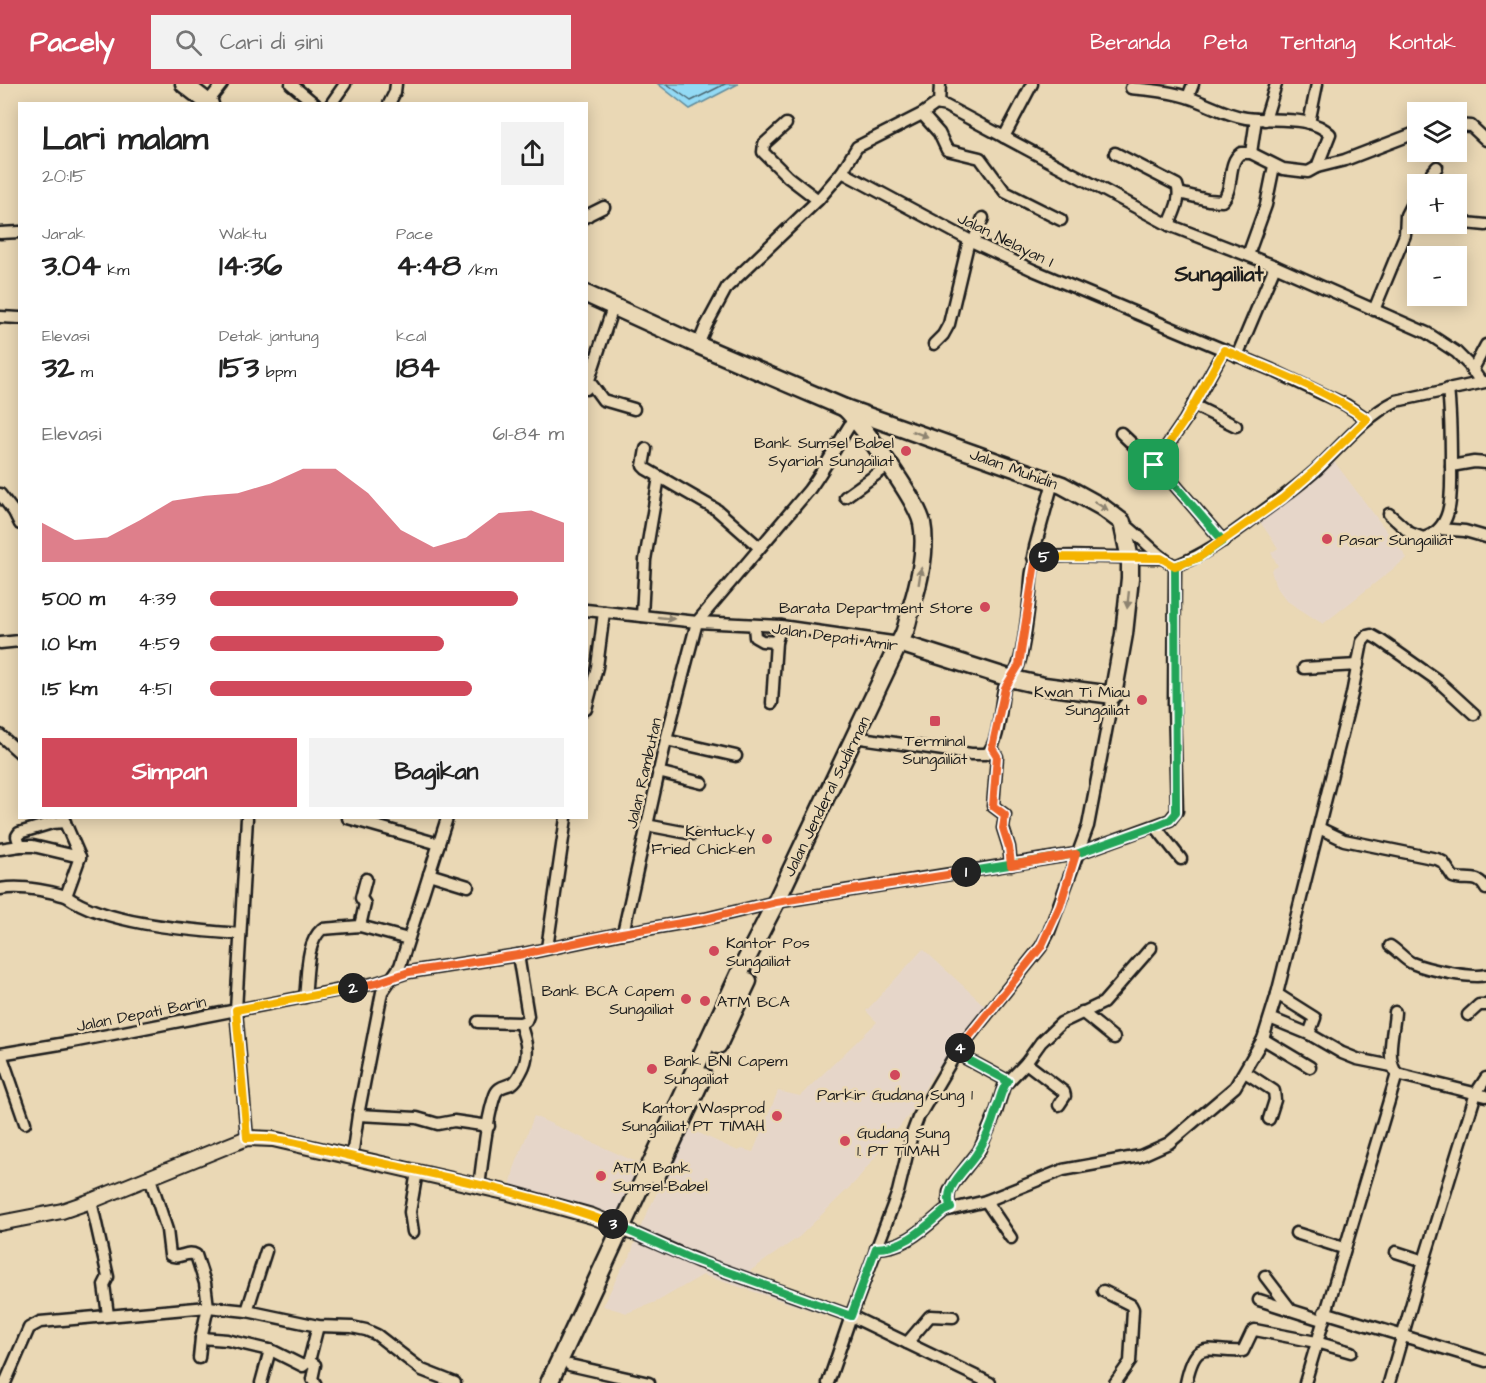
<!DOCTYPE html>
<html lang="id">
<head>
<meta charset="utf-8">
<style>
  body { margin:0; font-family:"Architects Daughter",sans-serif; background:#f2f2f2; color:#222; height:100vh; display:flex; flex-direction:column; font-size:22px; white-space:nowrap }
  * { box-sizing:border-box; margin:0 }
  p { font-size:20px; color:#767676 }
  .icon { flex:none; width:33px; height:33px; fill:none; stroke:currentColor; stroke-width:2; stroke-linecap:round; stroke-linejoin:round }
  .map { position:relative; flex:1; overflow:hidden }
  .side { position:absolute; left:18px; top:18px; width:570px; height:717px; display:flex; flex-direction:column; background:#fff; border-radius:0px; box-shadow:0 3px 15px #0003 }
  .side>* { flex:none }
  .buttons { position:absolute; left:1407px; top:18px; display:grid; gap:12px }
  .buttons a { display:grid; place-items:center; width:60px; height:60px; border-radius:0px; background:#fff; box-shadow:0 3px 15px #0003; font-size:30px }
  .pin { position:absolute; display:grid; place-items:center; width:51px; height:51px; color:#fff; margin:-26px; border-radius:12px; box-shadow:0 3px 9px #0006 }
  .km { position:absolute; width:30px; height:30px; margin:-15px; border-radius:50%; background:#222; color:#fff; font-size:16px; line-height:30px; text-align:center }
  .round { display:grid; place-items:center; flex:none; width:63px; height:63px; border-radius:0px; background:#f2f2f2 }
  .overview { display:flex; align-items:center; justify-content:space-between; height:102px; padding:0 24px }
  h1 { font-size:33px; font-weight:700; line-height:45px }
  .metrics { display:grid; grid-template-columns:repeat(3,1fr); gap:9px; height:102px; padding:6px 24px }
  .metrics div { display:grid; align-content:center }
  .metrics b { font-size:30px; font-weight:700 }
  .metrics small { font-size:16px; font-weight:400 }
  .metrics p { font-size:16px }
  .chart { height:168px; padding:12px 24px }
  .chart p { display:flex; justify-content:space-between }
  .chart svg { width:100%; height:108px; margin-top:6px; fill:#d1495b; opacity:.7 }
  .button { display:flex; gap:12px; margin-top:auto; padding:12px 24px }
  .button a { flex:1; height:69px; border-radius:0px; background:#d1495b; color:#fff; font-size:24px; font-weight:700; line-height:69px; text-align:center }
  .button a+a { background:#f2f2f2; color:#222 }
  ul { padding:0 24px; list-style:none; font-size:20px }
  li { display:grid; grid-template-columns:96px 72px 1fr; align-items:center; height:45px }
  li i { height:15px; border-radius:8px; background:#d1495b }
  header { display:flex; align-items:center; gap:36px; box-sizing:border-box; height:84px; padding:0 30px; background:#d1495b; color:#fff }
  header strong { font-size:28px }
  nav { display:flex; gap:33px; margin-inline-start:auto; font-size:21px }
  .search { width:420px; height:54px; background:#f2f2f2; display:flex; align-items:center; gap:15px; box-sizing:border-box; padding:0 21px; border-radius:0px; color:#767676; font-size:22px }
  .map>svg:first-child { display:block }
</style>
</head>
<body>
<header>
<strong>Pacely</strong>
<div class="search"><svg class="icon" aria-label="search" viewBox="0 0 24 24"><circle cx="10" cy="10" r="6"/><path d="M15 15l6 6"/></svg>Cari di sini</div>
<nav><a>Beranda</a><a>Peta</a><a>Tentang</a><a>Kontak</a></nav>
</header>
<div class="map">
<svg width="1486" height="1299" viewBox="0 0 1486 1299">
  <rect width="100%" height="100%" fill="#ead8b5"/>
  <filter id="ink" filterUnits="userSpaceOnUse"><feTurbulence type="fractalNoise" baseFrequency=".0167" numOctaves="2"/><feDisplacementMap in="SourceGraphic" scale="12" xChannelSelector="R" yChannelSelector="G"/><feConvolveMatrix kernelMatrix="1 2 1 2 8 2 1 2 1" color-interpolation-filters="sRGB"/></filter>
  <g filter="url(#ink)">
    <g fill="#e6d6c9">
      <polygon points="1330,372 1407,474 1323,540 1287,517 1275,501 1271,486 1278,482 1271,469 1278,464 1256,432"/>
      <polygon points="923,865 985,922 932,992 913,1026 856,1097 799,1153 750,1187 828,1219 825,1231 703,1191 658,1217 627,1229 603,1222 621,1185 630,1173 639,1146 688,1044 738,1067 742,1065 753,1068 778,1007 800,1012 877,938 866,927"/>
      <polygon points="534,1032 645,1082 619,1138 509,1108 514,1085"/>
    </g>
    <polygon fill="#93daf5" stroke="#638e9e" stroke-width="1.5" points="658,0 738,0 690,25"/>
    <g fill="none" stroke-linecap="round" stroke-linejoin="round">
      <polyline stroke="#4c6873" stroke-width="1.5" points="667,0 691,17 725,0"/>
      <defs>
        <g id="minor">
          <polyline points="291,0 315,20"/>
          <path d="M 1131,4 C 1150,6 1171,7 1190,14 C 1208,20 1226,31 1246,34 C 1273,38 1309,30 1330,50 L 1317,83"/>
          <polyline points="1188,13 1193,0"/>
          <polyline points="208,18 222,0"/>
          <polyline points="331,20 345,0"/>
          <polyline points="389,20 395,8 396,0"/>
          <polyline points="939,20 940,0"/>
          <polyline points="922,30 939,49 947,66 980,74 1005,108 1061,136"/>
          <polyline points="1265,36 1276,0"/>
          <polyline points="1309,39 1317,0"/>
          <polyline points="786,40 764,60 763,68 788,93 818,116"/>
          <polyline points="1456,41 1471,42 1486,56"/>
          <polyline points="1004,53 1032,0"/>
          <path d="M 1115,69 L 1177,101 C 1182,114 1174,128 1169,141"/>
          <polyline points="1251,69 1256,35"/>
          <polyline points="842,88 857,63 922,30 936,20 946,22 1169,141 1275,182 1427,249 1456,268 1469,281 1481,298"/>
          <polyline points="1423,100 1437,83"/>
          <path d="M 1179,109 L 1208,116 L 1222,117 C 1235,105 1226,79 1241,69 L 1251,69 L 1283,85 L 1308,88 L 1317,83 L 1345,76 L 1418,48"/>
          <polyline points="586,133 590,130 604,123"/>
          <polyline points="1456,138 1486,141"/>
          <polyline points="0,149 20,148"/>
          <polyline points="973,158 983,134"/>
          <polyline points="1248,171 1266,121 1274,82"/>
          <polyline points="1374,226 1405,151 1406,131 1418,108"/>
          <polyline points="0,233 20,234"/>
          <polyline points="934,260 943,251 949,240 969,156"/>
          <polyline points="698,261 706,242 727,203 818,116 842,88 973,158 1033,186 1272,286 1346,321 1367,335"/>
          <polyline points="1237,272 1275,182"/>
          <polyline points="1472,287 1486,261"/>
          <polyline points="589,297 603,316 634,325"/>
          <polyline points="586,305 613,223"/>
          <polyline points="1193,321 1236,342"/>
          <polyline points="1121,349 1174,400 1223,457"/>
          <polyline points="646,365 643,382 646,385 717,426 759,463"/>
          <polyline points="1154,381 1185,336 1224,266"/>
          <polyline points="1451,382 1474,378 1486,379"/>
          <polyline points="0,410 14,428 20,440"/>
          <polyline points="845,413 888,382"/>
          <path d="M 1389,430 L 1410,449 L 1423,454 C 1455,446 1451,406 1451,381 C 1451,355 1451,331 1448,305"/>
          <path d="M 1122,438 C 1141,452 1155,471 1175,482"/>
          <polyline points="1439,445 1465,447 1486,453"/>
          <polyline points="1035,479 1033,473 1035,463 1053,398"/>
          <path d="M 1175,482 C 1205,471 1228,453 1254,434 C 1275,419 1296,404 1316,386 C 1341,362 1364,333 1396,317 L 1485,298"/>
          <polyline points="586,526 697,538 781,542 899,559"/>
          <polyline points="642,532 645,476 659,393"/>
          <polyline points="754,542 755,553 762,557 776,558"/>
          <polyline points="0,559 20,557"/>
          <polyline points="1304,584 1358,581"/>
          <polyline points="772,619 776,558 781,542"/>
          <polyline points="586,625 597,583 604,528"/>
          <polyline points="0,651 20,669"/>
          <path d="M 861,654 L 971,670 L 986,670 C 1000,660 1000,621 1004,605 C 1007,596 1015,591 1018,582 C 1024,566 1028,528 1030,510 C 1031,501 1030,481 1038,475 C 1047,469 1142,475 1161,474"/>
          <polyline points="666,656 736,672"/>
          <polyline points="992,664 997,673 993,722 1005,731 1003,744 1009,763 1011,781"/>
          <polyline points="658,688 702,699"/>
          <polyline points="348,734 439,760"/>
          <polyline points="646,741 693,750"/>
          <polyline points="1155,742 1181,775"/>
          <path d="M 1319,744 L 1344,756 L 1437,775 L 1443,778 L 1453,793 C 1466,798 1478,789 1486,805"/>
          <polyline points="20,762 33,762 80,773"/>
          <polyline points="0,765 20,762 17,752 19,749 52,739 65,738"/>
          <polyline points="429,790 468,802"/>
          <path d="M 0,805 C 22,801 45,806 66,812 L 80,773 L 63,734"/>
          <path d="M 66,812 C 107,841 190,846 240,850"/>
          <polyline points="360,842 365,820 361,814 366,795"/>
          <path d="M 623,849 L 666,656 L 697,538 L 809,406 C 826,383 839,357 855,333"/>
          <path d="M 1390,862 C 1398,867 1406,877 1412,879 C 1426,885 1472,895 1486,891"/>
          <polyline points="547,864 566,734"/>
          <polyline points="1277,910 1315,934 1309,950"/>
          <path d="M 305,913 C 308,892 305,860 322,845 L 360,842 L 408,855"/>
          <polyline points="1082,928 1114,954"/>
          <polyline points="1468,931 1479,921 1486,921"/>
          <polyline points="1270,934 1309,950 1342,969 1357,975 1392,982"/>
          <polyline points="478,938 520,939 526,937 528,932 518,871"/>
          <polyline points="1263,955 1310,983"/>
          <polyline points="956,969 1008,997"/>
          <polyline points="0,970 72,958 376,899 409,888 518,871 623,849 705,835 776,818 1076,770 1170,736 1177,727 1174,622 1175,482"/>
          <polyline points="1,970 25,1039"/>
          <polyline points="1026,979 1064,1008 1065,1012 1059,1021"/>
          <path d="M 1395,987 C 1386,971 1394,946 1395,928"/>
          <polyline points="1245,988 1274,1007 1275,1016 1269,1035"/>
          <polyline points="358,1031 417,1034 438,1040 454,1037 489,1042"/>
          <polyline points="247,1054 236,926 247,734"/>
          <polyline points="352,1073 358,1031 382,908 400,882 447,734"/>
          <path d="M 150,1094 L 167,1146 L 170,1171 C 179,1176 187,1166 196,1171 L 205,1199 L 208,1223 L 201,1254 L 227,1256 L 273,1267 L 303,1282 L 309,1277 L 318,1242"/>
          <path d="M 479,1102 C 483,1075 486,1036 495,1011 C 498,1002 505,1003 513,999 C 517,996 519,992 521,988 C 531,971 526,957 520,939"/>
          <polyline points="91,1117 108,1193 104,1201 108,1231"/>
          <polyline points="986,1117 1011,1154"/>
          <polyline points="951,1124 948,1118 949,1108 953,1100 979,1067 996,1028 1004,1002 1026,979 1041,958 1061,939 1103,919 1151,864"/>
          <polyline points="413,1148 410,1128 417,1088"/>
          <polyline points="631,1148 700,1178 851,1232 990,1299"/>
          <polyline points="1296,1149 1343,1164"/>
          <path d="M 876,1164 C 905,1164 923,1145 944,1127 L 986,1117 L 1063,1086 L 1140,1072 L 1169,1059 L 1235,1003 L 1263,955 L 1277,910 L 1352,610 L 1362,558 L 1367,552 L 1371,551 L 1380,556 L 1437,596 L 1474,630"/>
          <polyline points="1396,1168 1424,1177"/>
          <polyline points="1265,1192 1291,1226"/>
          <polyline points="1103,1207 1131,1221 1133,1225 1130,1278 1115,1299"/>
          <polyline points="1259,1216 1322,1236"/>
          <polyline points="247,1227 266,1167"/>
          <polyline points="1324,1228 1486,1277"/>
          <polyline points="907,1259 930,1232 953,1233"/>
          <polyline points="199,1274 201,1254"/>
          <polyline points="309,1277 315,1281 312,1295 315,1299"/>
          <polyline points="570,1281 649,1299"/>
          <polyline points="5,1299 29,1244 40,1238 208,1223 247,1227 318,1242 352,1243 366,1246 377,1251 422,1286 455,1299"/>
          <polyline points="261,1299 270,1266"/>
          <polyline points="828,1299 851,1232 898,1108 912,1050 918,1034 956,969 1041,863 1049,848 1088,742 1113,611"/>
          <path d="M 1186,1299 C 1196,1252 1206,1269 1243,1267 L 1252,1248 L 1255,1246 L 1316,1258 L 1351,1268"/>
          <polyline points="1305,1299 1397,990 1486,1012"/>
          <polyline points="1389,1299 1424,1177 1476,1009 1486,994"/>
        </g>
        <polyline id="secondary" points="0,1139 62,1127 91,1117 247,1054 273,1055 509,1109 592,1132 631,1148"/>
        <g id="trunk">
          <polyline points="184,0 210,20"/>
          <polyline points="586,210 698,261 845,324 1062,401 1102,423 1122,438 1130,475 1130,494 1124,550 1113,611 1044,602 1009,594 899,559"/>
          <polyline points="718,961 748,897"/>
          <polyline points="657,1091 703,992"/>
          <path d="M 549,1299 L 743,882 L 776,818 L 899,559 C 907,548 908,534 912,521 C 920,495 927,465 922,439 C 917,416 862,341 845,324"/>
        </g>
      </defs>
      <use href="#minor" stroke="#1c1c1c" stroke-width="15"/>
      <use href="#secondary" stroke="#1c1c1c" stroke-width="18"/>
      <use href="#trunk" stroke="#1c1c1c" stroke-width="21"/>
      <use href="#minor" stroke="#ead8b5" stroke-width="10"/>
      <use href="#secondary" stroke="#ead8b5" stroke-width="14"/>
      <use href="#trunk" stroke="#ead8b5" stroke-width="16"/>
    </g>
    <defs><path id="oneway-solid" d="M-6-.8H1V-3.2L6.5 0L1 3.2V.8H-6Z" transform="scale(1.5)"/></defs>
    <g fill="#8d8370">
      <use href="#oneway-solid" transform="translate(920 350) rotate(20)"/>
      <use href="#oneway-solid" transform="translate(1101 422) rotate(33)"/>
      <use href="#oneway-solid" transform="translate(920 492) rotate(-81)"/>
      <use href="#oneway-solid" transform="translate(1128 516) rotate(96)"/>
      <use href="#oneway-solid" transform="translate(666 534) rotate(6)"/>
    </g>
  </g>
  <g fill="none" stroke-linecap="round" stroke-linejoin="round" filter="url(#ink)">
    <defs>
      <polyline id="split-1" points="966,788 1076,770 1155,742 1170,736 1176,729 1175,482 1198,474 1223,457 1174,400 1154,381"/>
      <polyline id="split-2" points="353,904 376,899 409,888 518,871 622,849 705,835 776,818 966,788"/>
      <path id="split-3" d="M 353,904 L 236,926 L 247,1054 C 280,1051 326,1067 359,1074 C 444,1093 532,1109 613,1140"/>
      <path id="split-4" d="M 613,1140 L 689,1174 L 851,1232 L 876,1164 C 905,1164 923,1145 944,1127 L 951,1124 C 941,1103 968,1085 977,1069 C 985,1057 992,1040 996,1026 C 1000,1016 1001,1005 1008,997 L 956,969 L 960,964"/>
      <polyline id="split-5" points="960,964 1041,863 1060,822 1076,770 1011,781 1009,763 1003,744 1005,731 993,722 997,672 992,664 1005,604 1019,581 1035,479 1044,473"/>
      <path id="split-6" d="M 1044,473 L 1161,474 L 1175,482 L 1198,474 L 1283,414 L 1314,387 L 1367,335 C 1324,305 1272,286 1224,266 L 1185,336 L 1154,381"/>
    </defs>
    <use href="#split-1" stroke="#fff" stroke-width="12"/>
    <use href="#split-2" stroke="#fff" stroke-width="12"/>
    <use href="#split-3" stroke="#fff" stroke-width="12"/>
    <use href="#split-4" stroke="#fff" stroke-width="12"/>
    <use href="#split-5" stroke="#fff" stroke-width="12"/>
    <use href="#split-6" stroke="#fff" stroke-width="12"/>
    <use href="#split-1" stroke="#22a559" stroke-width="8"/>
    <use href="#split-2" stroke="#f0652b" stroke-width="8"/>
    <use href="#split-3" stroke="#f5b400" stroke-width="8"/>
    <use href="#split-4" stroke="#22a559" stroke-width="8"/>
    <use href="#split-5" stroke="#f0652b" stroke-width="8"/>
    <use href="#split-6" stroke="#f5b400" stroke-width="8"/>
  </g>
  <g fill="#d1495b" stroke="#ead8b5" stroke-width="2">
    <circle cx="906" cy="367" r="6"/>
    <circle cx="1327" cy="455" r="6"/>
    <circle cx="985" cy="523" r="6"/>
    <circle cx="1142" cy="616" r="6"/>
    <rect x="929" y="631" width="12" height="12" rx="3"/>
    <circle cx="767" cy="755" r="6"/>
    <circle cx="714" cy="867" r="6"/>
    <circle cx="686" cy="915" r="6"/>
    <circle cx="705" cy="917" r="6"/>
    <circle cx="652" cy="985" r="6"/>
    <circle cx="895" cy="991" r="6"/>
    <circle cx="777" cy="1032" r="6"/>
    <circle cx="845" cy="1057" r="6"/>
    <circle cx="601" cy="1092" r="6"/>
  </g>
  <g text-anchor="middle" stroke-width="5" stroke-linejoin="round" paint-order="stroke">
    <g font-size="16" fill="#1c1c1c" stroke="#ead8b5">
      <text transform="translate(1006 155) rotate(26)" y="6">Jalan Nelayan I</text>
      <text transform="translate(1014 384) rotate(20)" y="6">Jalan Muhidin</text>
      <text transform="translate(835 552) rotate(8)" y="6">Jalan Depati Amir</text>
      <text transform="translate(643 689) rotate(-77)" y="6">Jalan Rambutan</text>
      <text transform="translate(826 712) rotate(-64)" y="6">Jalan Jenderal Sudirman</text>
      <text transform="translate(141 929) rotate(-11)" y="6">Jalan Depati Barin</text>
    </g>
    <g font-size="16" fill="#1c1c1c" stroke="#ead8b5" text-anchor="end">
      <text x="894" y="364">Bank Sumsel Babel<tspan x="894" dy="18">Syariah Sungailiat</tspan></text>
      <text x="1339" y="461" text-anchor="start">Pasar Sungailiat</text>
      <text x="973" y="529">Barata Department Store</text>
      <text x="1130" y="613">Kwan Ti Miau<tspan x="1130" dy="18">Sungailiat</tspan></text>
      <text x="935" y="662" text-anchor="middle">Terminal<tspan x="935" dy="18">Sungailiat</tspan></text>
      <text x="755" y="752">Kentucky<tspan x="755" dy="18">Fried Chicken</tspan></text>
      <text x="726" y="864" text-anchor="start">Kantor Pos<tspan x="726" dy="18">Sungailiat</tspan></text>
      <text x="674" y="912">Bank BCA Capem<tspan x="674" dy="18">Sungailiat</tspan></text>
      <text x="717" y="923" text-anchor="start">ATM BCA</text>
      <text x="664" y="982" text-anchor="start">Bank BNI Capem<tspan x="664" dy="18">Sungailiat</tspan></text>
      <text x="895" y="1016" text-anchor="middle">Parkir Gudang Sung 1</text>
      <text x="765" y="1029">Kantor Wasprod<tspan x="765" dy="18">Sungailiat PT TIMAH</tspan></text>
      <text x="857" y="1054" text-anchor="start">Gudang Sung<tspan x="857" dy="18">1. PT TIMAH</tspan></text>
      <text x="613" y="1089" text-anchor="start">ATM Bank<tspan x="613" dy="18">Sumsel-Babel</tspan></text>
    </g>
    <g font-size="22" font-weight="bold" fill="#1c1c1c" stroke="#ead8b5">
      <text x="1219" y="197">Sungailiat</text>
    </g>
  </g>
</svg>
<div class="buttons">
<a><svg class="icon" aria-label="layers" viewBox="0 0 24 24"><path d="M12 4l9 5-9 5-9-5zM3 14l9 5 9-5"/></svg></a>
<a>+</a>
<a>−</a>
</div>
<div class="pin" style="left:1154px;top:381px;background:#1e9e55"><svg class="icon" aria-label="arrive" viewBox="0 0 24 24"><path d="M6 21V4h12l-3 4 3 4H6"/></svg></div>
<b class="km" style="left:966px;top:788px">1</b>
<b class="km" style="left:353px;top:904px">2</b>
<b class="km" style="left:613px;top:1140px">3</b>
<b class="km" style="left:960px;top:964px">4</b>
<b class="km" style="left:1044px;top:473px">5</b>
<section class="side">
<div class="overview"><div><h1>Lari malam</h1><p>20:15</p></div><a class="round"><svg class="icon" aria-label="share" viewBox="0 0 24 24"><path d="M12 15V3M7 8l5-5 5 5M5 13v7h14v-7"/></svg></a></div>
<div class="metrics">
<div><p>Jarak</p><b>3.04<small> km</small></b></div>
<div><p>Waktu</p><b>14:36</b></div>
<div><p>Pace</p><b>4:48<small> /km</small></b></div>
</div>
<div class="metrics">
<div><p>Elevasi</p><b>32<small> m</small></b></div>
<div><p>Detak jantung</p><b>153<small> bpm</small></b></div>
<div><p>kcal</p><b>184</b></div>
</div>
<div class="chart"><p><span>Elevasi</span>61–84 m</p>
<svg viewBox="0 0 160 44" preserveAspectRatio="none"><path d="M0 44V28L10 35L20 34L30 27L40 19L50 17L60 16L70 12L80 6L90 6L100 16L110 31L120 38L130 34L140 24L150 23L160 28V44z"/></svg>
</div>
<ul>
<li><b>500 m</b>4:39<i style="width:87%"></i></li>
<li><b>1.0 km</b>4:59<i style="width:66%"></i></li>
<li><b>1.5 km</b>4:51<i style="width:74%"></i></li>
</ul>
<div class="button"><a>Simpan</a><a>Bagikan</a></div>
</section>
</div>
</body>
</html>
